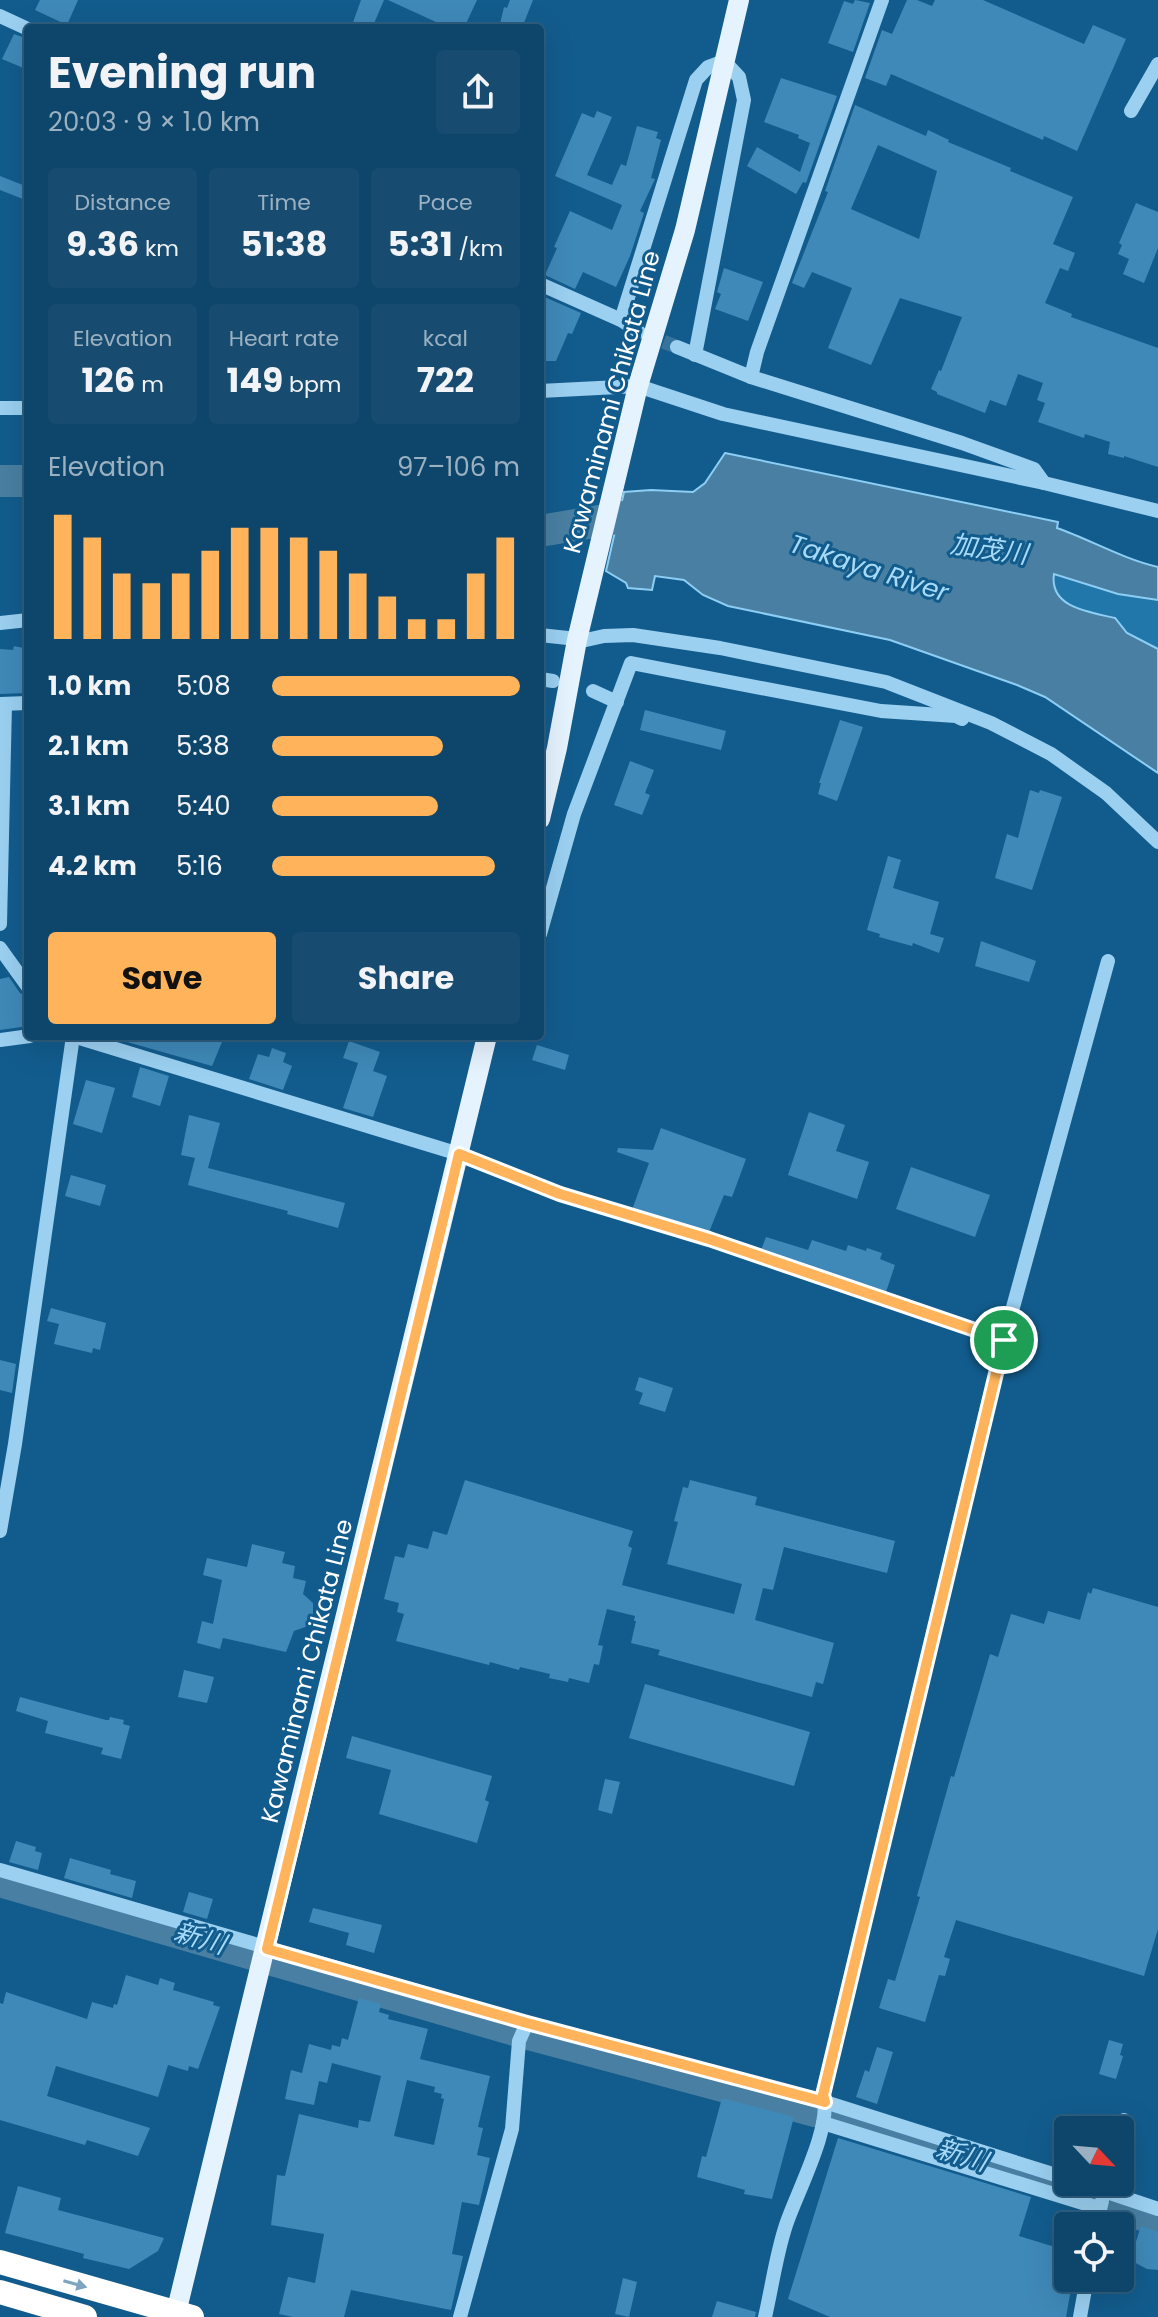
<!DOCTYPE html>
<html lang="en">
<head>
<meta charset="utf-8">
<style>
  body { margin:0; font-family:Poppins,"Noto Sans JP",sans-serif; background:#174c70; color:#f1f3f6; height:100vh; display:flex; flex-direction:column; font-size:30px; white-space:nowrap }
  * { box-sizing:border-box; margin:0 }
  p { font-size:26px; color:#9bb1c1 }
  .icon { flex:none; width:44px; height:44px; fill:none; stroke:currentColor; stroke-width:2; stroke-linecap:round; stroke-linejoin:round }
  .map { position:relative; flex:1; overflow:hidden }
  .drawer { position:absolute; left:24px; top:24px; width:520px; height:1016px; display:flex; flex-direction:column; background:#0e456a; border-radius:8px; box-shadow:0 8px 32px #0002,0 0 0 2px #2e5d7e }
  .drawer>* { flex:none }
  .needle { width:52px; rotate:116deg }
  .buttons { position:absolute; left:1054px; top:2116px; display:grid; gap:16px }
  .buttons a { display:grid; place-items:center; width:80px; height:80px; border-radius:8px; background:#0e456a; box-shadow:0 8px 32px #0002,0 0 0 2px #2e5d7e; font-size:40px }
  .pin { position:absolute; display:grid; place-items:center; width:68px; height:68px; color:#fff; margin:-34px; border:4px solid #fff; border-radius:50%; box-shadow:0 2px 8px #0007 }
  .round { display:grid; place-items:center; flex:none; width:84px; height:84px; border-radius:8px; background:#174c70 }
  .summary { display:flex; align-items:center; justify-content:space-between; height:136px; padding:0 24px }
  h1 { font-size:44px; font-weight:700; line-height:60px }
  .metrics { display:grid; grid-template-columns:repeat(3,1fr); gap:12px; height:136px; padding:8px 24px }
  .metrics div { display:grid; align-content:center; border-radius:8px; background:#174c70; text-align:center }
  .metrics b { font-size:34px; font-weight:700 }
  .metrics small { font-size:22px; font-weight:400 }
  .metrics p { font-size:22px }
  .chart { height:224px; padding:16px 24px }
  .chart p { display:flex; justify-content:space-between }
  .chart svg { width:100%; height:144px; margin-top:8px; stroke:#ffb45b; stroke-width:6 }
  .cta { display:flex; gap:16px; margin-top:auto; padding:16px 24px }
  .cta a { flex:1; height:92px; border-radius:8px; background:#ffb45b; color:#111; font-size:32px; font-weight:700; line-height:92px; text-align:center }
  .cta a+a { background:#174c70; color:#f1f3f6 }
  ul { padding:0 24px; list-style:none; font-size:26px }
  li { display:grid; grid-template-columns:128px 96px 1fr; align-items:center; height:60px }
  li i { height:20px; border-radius:10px; background:#ffb45b }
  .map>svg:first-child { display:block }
</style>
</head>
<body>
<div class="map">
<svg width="1158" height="2317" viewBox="0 0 1158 2317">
  <rect width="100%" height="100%" fill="#125c8d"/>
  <polygon fill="#2176aa" points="1054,574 1118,594 1158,600 1158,649 1127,633 1115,618 1075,609 1055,592"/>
  <path fill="#497fa2" stroke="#8dcef5" stroke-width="2" d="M 725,453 L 1058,522 L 1057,528 C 1091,540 1123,559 1158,567 L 1158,600 L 1118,594 L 1054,574 C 1049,608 1090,612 1115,618 L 1127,633 L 1158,649 L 1158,773 L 1045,697 L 1017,685 L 890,640 L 728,606 L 703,595 L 684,580 L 655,576 L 652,590 L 628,588 L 626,583 L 606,571 L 624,492 L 651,490 L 693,492 L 705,483 Z"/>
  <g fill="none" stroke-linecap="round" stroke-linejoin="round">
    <g stroke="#497fa2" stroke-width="32">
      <polyline points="0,481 28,481"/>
      <polyline points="540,531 635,515"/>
      <polyline points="0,1881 532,2035 815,2111"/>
      <polyline points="832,2116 1092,2195"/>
      <polyline points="1112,2205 1158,2220"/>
    </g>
  </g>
  <g fill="#3f89b8" fill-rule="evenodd">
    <polygon points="40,0 78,0 67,25 35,10"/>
    <polygon points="361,0 384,0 372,28 351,28"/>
    <polygon points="388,0 477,0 464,28 449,28"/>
    <polygon points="510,0 533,0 522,28 499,28 504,7 507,8"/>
    <polygon points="855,0 870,3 853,52 828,43 844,1 853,4"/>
    <polygon points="907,0 917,0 932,6 935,0 983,0 1084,44 1093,25 1126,39 1077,151 1044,136 1043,140 891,74 886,86 865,78 882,30 892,34"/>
    <polygon points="14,34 28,39 28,70 2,59"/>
    <polygon points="781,78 837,96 806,183 803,182 796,194 747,166 757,147 800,172 810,143 798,138 799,135 764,122"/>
    <path d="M 855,105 L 926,136 L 928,130 L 949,140 L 948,142 L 1011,168 L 1010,171 L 1073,197 L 1053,244 L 1075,253 L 1068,271 L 1060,268 L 1045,303 L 1072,314 L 1071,317 L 1158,348 L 1158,467 L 1124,456 L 1124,458 L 1108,454 L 1110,442 L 1085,434 L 1084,438 L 1038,422 L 1045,403 L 1037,400 L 1043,383 L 1018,374 L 1006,406 L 990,400 L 985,413 L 937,394 L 937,392 L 931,389 L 939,370 L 941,371 L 962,317 L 900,298 L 871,365 L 828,348 L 852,288 L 812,272 L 804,288 L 792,283 L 828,192 L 825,191 ZM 878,145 L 937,171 L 919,239 L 851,209 Z"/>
    <polygon points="597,111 612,117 587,175 612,185 621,164 626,166 637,126 658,132 656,138 661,140 651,178 655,179 640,211 644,213 630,256 616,287 583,272 575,289 545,275 557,248 554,247 570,211 612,230 622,205 555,176 582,113 594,118"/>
    <polygon points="0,176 28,187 28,201 0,190"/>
    <polygon points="1136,203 1158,212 1158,248 1144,283 1123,274 1129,259 1118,254 1122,245 1119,243"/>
    <polygon points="724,268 763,282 748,321 715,309 721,294 717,292"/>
    <polygon points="540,295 581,313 572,334 568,333 556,361 540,361"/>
    <polygon points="14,646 28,649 27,693 0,694 0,649 13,650"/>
    <polygon points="645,710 726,731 721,750 640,730"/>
    <polygon points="840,720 863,727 837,801 818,794 821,783 819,783"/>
    <polygon points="630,761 654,770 645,793 650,795 642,815 614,805"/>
    <polygon points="1030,790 1039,793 1040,790 1062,797 1032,890 995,878 1007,834 1018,838"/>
    <polygon points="888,856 901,860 893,888 939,902 930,934 944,938 939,953 913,943 912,946 879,937 880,934 867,930"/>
    <polygon points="981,941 1036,961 1029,982 975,966"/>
    <polygon points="9,977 20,993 28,997 28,1026 0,1030 0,979"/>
    <polygon points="117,1036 206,1036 222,1042 212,1066 120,1040 117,1039"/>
    <polygon points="349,1041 380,1052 373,1071 387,1076 373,1117 343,1108 358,1063 343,1058"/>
    <polygon points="537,1045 569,1055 565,1070 532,1060"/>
    <polygon points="272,1048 286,1053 283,1062 292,1066 283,1090 249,1079 258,1054 269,1057"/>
    <polygon points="140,1067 169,1076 160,1106 132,1097"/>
    <polygon points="86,1080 115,1088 102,1133 73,1124"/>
    <polygon points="809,1112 845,1125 836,1151 869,1162 857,1199 788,1175"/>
    <polygon points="189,1115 220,1123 208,1168 345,1203 338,1228 287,1214 288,1211 188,1185 195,1158 181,1155"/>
    <polygon points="661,1128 746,1159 732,1197 724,1195 707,1237 632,1210 649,1163 617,1152 618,1148 653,1150"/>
    <polygon points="911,1167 990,1195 975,1237 896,1209"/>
    <polygon points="71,1175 106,1185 100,1206 65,1196"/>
    <polygon points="766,1237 808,1250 812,1240 846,1251 848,1245 866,1251 867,1248 882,1253 880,1259 895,1265 886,1292 761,1250"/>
    <polygon points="51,1308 106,1323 100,1350 93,1348 92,1353 54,1344 59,1324 47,1321"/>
    <polygon points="0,1360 16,1364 12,1393 0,1390"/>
    <polygon points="639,1377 673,1388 665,1412 639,1404 643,1393 635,1390"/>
    <polygon points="465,1480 633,1531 628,1546 632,1548 622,1585 734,1614 742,1584 667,1564 678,1522 674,1521 683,1487 688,1488 690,1480 757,1497 755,1505 895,1541 887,1573 784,1547 773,1590 763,1588 755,1620 834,1643 823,1684 816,1682 812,1697 658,1655 660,1650 631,1643 636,1621 634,1621 635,1616 607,1609 598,1645 603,1646 599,1665 594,1664 589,1683 569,1678 568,1682 549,1678 550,1674 520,1667 519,1670 490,1662 489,1665 396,1641 404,1614 397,1612 399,1603 384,1599 395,1556 404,1558 408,1544 428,1549 433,1531 447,1535"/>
    <polygon points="252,1544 285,1552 282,1563 295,1566 293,1578 306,1581 303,1594 313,1603 313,1619 305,1627 294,1631 286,1652 223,1638 220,1649 197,1643 202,1621 213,1624 222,1580 203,1575 207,1558 247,1567"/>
    <polygon points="1093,1588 1158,1607 1158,1929 1144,1976 956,1920 944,1957 950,1959 945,1976 939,1975 925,2022 879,2008 888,1979 895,1981 920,1897 917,1896 951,1776 954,1777 990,1654 998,1657 1011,1614 1044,1624 1048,1611 1080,1620 1088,1592 1091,1594"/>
    <polygon points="184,1670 214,1677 207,1703 178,1697"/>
    <polygon points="645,1684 810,1732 794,1786 629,1738"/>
    <polygon points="20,1697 106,1720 109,1720 110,1717 124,1720 123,1724 130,1726 121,1759 101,1754 103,1748 45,1733 48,1721 16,1711"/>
    <polygon points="352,1736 492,1776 485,1800 489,1802 477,1843 379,1814 391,1770 346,1758"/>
    <polygon points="605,1779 620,1782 612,1814 598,1810"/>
    <polygon points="16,1841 36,1847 35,1851 42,1853 38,1870 9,1862"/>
    <polygon points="70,1858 111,1870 110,1874 136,1881 132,1898 64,1878"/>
    <polygon points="189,1892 213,1899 207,1919 183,1912"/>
    <polygon points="313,1908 382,1925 374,1953 346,1945 349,1933 309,1922"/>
    <polygon points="126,1975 158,1985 160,1978 175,1983 173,1990 214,2002 213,2005 220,2007 198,2069 189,2066 188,2071 168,2065 158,2097 56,2066 47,2096 150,2128 138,2156 87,2140 85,2145 0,2120 0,2003 3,2004 6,1992 87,2019 92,2002 113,2008 114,2004 117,2005"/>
    <path d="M 359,1998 L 381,2004 L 379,2012 L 389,2015 L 388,2019 L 428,2029 L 420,2059 L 490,2076 L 478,2127 L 483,2128 L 477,2155 L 490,2158 L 479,2205 L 462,2202 L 452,2254 L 463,2256 L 451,2310 L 351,2290 L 344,2317 L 293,2317 L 279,2314 L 288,2277 L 315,2283 L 324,2234 L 271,2225 L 277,2175 L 285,2176 L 299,2114 L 358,2128 L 359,2120 L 370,2122 L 381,2076 L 332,2063 L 327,2083 L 319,2081 L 314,2105 L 285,2099 L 291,2070 L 302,2073 L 309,2044 L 331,2050 L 332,2045 L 340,2047 L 342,2038 L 348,2040 ZM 407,2080 L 435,2087 L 434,2092 L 442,2094 L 441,2098 L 444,2099 L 434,2145 L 394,2136 Z"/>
    <polygon points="1109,2040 1123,2044 1120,2055 1123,2056 1116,2079 1099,2074"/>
    <polygon points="877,2047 893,2052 877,2104 856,2097 865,2070 869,2072"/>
    <polygon points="722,2098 794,2117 772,2199 744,2194 745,2190 697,2177 702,2156 706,2157"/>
    <polygon points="838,2138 1031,2197 1019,2236 1068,2251 1068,2278 1073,2278 1066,2317 830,2317 788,2299"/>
    <polygon points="18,2186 61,2198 58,2210 164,2238 158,2251 129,2269 83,2258 84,2254 5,2233"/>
    <polygon points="1141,2226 1158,2232 1158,2270 1147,2269 1130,2260"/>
    <polygon points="623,2278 637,2282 629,2317 615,2314"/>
    <polygon points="717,2301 756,2312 755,2317 712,2317"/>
  </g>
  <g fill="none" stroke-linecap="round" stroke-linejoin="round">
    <polyline stroke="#36749e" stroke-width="14" stroke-dasharray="14 7" stroke-linecap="butt" points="644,334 677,347"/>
    <polyline stroke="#9bd0f1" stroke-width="3" stroke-dasharray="4 6" stroke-linecap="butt" points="477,1161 560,1194 709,1239 989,1335"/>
    <g stroke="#9bd0f1" stroke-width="14">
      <polyline points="0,16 28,29"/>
      <polyline points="1131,111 1158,64"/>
      <polyline points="540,284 621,320 639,332"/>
      <polyline points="621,320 696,80 708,67 724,61 739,77 744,100 695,355"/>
      <polyline points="677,347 751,377 962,443 1034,469 1044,483"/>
      <polyline points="751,377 757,352 882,0"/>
      <polyline points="540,391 638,386 723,414 1044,483 1158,511"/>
      <polyline points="0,408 28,408"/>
      <polyline points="0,623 28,620"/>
      <polyline points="540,635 586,640 604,636 633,635 720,648 886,682 991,723 1051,754 1106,793 1158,842"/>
      <polyline points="540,679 553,681"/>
      <polyline points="593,691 617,702"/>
      <polyline points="0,704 28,703"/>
      <polyline points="0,924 5,704"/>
      <polyline points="540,934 574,814 631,663 881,711 956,716 962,719"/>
      <polyline points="0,948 28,987"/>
      <polyline points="73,1036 459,1154"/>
      <polyline points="0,1040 30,1036"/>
      <polyline points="0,1531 15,1444 73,1036"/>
      <polyline points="0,1870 527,2023 825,2102 1068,2179"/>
      <polyline points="823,2123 1099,2208"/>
      <polyline points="1120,2135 1124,2120"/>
      <polyline points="1077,2182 1158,2209"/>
      <polyline points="1096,2226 1102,2201"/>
      <polyline points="460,2317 512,2129 519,2041 527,2023"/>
      <path d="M 765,2317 C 772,2287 776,2255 786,2225 C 796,2194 833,2126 823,2095 L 1004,1340 L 1108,961"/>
      <polyline points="1080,2317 1087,2278"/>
    </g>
    <g stroke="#e5f3ff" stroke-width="20">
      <polyline points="540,819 557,748 577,640 638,386 685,230 739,0"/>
      <polyline points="175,2317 487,1036"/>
    </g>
    <g stroke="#fff" stroke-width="24">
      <polyline points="0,2262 192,2317"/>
      <polyline points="0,2292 85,2317"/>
    </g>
  </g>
  <defs><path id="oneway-solid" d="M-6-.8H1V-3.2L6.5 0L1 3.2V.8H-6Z" transform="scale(2)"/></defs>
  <use fill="#7da5c0" href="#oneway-solid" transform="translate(75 2284) rotate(16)"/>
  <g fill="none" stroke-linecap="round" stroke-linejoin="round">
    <defs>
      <polygon id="route" points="459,1154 560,1194 709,1239 1004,1340 823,2095 825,2102 527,2023 267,1949"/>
    </defs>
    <use href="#route" stroke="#fff" stroke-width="16"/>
    <use href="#route" stroke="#ffb45b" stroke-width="10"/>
  </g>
  <g text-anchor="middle" stroke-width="6" stroke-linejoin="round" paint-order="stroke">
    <g font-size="24" fill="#fff" stroke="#125c8d">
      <text transform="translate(612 402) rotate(-75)" y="8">Kawaminami Chikata Line</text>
      <text transform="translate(307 1671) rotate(-76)" y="8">Kawaminami Chikata Line</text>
    </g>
    <g font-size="26" font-style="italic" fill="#a7daf8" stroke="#125c8d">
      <text transform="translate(989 549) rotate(8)" y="9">加茂川</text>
      <text transform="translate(869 568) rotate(18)" y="9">Takaya River</text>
      <text transform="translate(200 1938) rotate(16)" y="9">新川</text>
      <text transform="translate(962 2155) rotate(17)" y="9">新川</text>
    </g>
  </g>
</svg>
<div class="buttons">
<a><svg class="needle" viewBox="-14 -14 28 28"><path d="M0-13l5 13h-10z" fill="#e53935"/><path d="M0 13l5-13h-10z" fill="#9bb1c1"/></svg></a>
<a><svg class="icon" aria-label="locate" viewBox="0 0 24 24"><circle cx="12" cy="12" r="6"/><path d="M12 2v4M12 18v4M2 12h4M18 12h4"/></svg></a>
</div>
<div class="pin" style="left:1004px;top:1340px;background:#1e9e55"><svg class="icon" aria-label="arrive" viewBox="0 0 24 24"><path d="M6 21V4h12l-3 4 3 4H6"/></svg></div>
<section class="drawer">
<div class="summary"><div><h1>Evening run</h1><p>20:03 · 9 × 1.0 km</p></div><a class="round"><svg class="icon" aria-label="share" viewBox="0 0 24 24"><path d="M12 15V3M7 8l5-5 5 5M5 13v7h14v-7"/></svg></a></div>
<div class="metrics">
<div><p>Distance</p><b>9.36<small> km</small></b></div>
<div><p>Time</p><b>51:38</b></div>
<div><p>Pace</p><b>5:31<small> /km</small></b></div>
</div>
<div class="metrics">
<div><p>Elevation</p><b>126<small> m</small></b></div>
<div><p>Heart rate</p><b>149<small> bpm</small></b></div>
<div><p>kcal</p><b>722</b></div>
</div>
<div class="chart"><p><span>Elevation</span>97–106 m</p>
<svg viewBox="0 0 160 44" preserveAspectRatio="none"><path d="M5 44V6M15 44V13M25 44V24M35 44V27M45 44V24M55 44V17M65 44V10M75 44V10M85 44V13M95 44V17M105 44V24M115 44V31M125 44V38M135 44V38M145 44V24M155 44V13"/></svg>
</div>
<ul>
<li><b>1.0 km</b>5:08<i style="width:100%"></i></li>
<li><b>2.1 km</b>5:38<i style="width:69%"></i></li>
<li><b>3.1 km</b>5:40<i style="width:67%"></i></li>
<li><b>4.2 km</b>5:16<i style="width:90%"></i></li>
</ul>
<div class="cta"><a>Save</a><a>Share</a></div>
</section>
</div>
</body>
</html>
